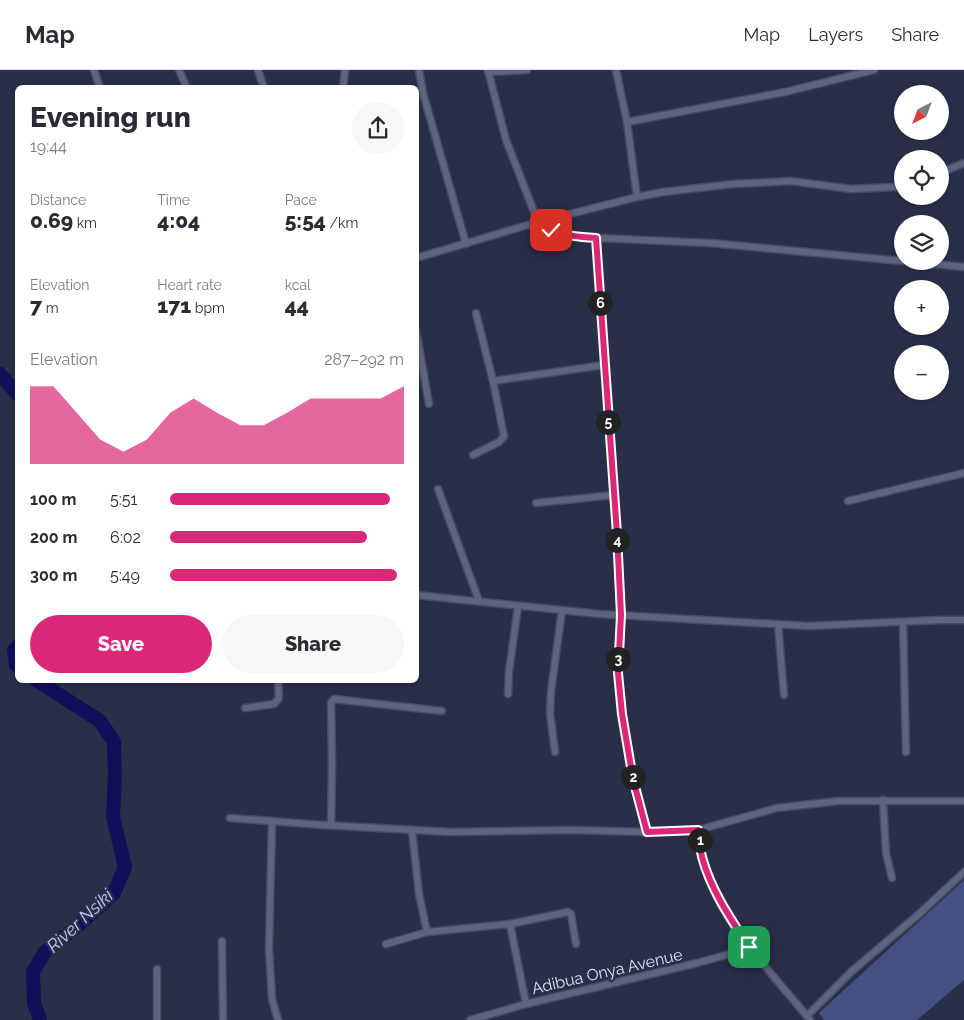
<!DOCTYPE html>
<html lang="en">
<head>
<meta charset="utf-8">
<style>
  body { margin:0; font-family:Raleway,sans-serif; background:#f7f7f7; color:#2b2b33; height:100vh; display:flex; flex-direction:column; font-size:19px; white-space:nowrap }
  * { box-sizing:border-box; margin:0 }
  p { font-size:16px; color:#7c7c81 }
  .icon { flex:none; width:28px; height:28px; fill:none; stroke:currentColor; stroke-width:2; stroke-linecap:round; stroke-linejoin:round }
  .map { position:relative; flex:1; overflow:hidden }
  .details { position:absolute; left:15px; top:15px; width:404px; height:598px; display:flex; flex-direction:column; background:#fff; border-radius:8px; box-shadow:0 1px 4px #0004 }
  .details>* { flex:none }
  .needle { width:32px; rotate:222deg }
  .buttons { position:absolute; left:894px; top:15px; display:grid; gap:10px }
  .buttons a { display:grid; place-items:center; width:55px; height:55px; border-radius:50%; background:#fff; box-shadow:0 1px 4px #0004; font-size:25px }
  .pin { position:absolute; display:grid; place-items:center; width:42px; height:42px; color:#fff; margin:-21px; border-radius:10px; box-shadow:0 2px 8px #0006 }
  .km { position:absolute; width:25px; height:25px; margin:-12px; border-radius:50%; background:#222; color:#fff; font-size:14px; line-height:25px; text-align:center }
  .round { display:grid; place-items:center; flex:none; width:52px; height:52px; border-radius:26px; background:#f7f7f7 }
  .overview { display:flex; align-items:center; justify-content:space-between; height:85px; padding:0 15px }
  h1 { font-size:28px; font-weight:800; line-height:38px }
  .stats { display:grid; grid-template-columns:repeat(3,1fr); gap:8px; height:85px; padding:5px 15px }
  .stats div { display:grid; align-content:center }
  .stats b { font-size:21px; font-weight:800 }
  .stats small { font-size:14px; font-weight:400 }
  .stats p { font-size:14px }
  .chart { height:140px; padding:10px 15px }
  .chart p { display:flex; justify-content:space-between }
  .chart svg { width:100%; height:90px; margin-top:5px; fill:#db2777; opacity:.7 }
  .primary-button { display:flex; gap:10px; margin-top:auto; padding:10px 15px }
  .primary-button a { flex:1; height:58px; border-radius:30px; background:#db2777; color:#fff; font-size:20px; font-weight:800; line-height:58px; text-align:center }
  .primary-button a+a { background:#f7f7f7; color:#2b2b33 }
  ul { padding:0 15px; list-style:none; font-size:16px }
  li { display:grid; grid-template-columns:80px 60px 1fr; align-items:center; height:38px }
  li i { height:12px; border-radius:6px; background:#db2777 }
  header { display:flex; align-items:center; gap:30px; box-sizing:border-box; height:70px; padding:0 25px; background:#fff; border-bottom:1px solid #e1e1e2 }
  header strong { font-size:24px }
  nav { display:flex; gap:28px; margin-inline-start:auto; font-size:18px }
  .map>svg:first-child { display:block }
</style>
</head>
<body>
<header>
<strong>Map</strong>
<nav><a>Map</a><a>Layers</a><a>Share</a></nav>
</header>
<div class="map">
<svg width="964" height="950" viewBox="0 0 964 950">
  <rect width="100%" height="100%" fill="#292f49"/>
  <polygon fill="#455082" points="964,810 964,910 917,950 824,950 819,943"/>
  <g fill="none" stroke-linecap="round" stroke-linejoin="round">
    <g stroke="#120e5a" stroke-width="14">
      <polyline points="0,304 18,325"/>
      <polyline points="18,576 14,580 16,595 18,596"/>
      <polyline points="36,610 100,651 114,672 115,706 113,747 125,797 114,823 81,853 44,883 33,902 34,933 40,950"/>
    </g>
    <defs>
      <g id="minor">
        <polyline points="94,0 100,18"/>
        <polyline points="179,0 187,18"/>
        <polyline points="258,0 264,18"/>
        <polyline points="419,0 423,23 466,174"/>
        <polyline points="488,0 506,70 538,152 637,127 663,122 733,114 791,111 851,119 895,117 902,115"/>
        <polyline points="616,0 627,52 637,127"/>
        <polyline points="488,2 527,0"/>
        <polyline points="343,18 345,0"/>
        <polyline points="627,52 785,22 874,0"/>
        <polyline points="940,103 964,93"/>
        <polyline points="596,168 617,464 621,545 618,603 621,644 633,709 647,762"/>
        <polyline points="416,188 538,152 561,164 576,167 710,173 902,191"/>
        <polyline points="906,191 964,197"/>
        <polyline points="476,243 493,311"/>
        <polyline points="416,260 429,334"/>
        <polyline points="473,385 499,372 504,366 493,311 604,295"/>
        <polyline points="438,419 479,531"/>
        <polyline points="848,431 964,403"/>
        <polyline points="536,433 614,425"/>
        <polyline points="416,525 600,544 808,556 939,550 964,550"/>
        <polyline points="903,552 906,682"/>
        <polyline points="778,554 784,625"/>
        <polyline points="508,624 509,602 518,536"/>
        <polyline points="245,638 274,634 279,628 278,610"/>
        <polyline points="555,682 550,643 551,621 562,540"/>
        <polyline points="883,730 886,783 892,808"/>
        <polyline points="230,748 322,755 452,762 571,760 647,762 698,760 777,738 838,731 964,731"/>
        <polyline points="272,751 269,878 272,929 278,950"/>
        <polyline points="331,755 332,693 331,633 334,629 442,641"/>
        <path d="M 698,760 C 700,768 700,778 702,787 C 718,851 770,900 810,950"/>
        <polyline points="510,854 526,934"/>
        <polyline points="427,862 510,854 568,842 571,844 576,874"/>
        <polyline points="222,871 223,950"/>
        <polyline points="386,874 427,862 419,824 412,760"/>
        <polyline points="157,899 157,950"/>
        <polyline points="807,946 852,901 919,844 964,802"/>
        <polyline points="470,950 526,934 697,893 726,885 749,877"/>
      </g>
    </defs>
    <use href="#minor" stroke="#474b61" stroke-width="9"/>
    <use href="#minor" stroke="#5d6481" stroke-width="6"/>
  </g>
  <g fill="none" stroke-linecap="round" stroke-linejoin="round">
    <defs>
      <path id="route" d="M 551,160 C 566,166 580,167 596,168 L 617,464 L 621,545 L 618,603 L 622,644 L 633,709 L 647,762 L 698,760 C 700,769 700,778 702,787 C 711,820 730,848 749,877"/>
    </defs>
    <use href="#route" stroke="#fff" stroke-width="10"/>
    <use href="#route" stroke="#db2777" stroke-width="6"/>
  </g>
  <g text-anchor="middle" stroke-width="5" stroke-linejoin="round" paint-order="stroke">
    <g font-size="16" fill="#dde2f3" stroke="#292f49">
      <text transform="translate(607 901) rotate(-13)" y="6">Adibua Onya Avenue</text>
    </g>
    <g font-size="18" font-style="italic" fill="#bfcbf7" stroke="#292f49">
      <text transform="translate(80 851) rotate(-43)" y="6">River Nsiki</text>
    </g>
  </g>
</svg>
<div class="buttons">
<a><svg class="needle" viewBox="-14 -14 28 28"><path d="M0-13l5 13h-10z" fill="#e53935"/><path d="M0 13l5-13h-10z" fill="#7c7c81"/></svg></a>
<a><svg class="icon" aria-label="locate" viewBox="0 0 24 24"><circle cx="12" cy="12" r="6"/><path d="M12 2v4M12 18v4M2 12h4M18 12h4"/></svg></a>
<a><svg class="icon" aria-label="layers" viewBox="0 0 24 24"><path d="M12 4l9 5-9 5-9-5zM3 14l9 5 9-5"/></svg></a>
<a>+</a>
<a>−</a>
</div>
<div class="pin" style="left:749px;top:877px;background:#1e9e55"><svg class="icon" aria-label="arrive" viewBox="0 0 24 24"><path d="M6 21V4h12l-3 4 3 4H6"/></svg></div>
<div class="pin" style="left:551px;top:160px;background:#d93025"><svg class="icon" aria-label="check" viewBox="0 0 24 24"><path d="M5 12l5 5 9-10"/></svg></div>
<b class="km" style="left:700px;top:770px">1</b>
<b class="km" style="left:633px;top:707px">2</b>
<b class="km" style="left:618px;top:589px">3</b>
<b class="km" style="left:617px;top:470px">4</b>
<b class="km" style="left:608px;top:352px">5</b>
<b class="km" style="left:600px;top:233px">6</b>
<section class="details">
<div class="overview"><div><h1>Evening run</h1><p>19:44</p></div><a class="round"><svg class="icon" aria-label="share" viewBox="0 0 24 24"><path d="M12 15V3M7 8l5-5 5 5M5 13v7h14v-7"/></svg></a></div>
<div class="stats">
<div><p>Distance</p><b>0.69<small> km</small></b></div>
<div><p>Time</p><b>4:04</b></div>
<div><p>Pace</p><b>5:54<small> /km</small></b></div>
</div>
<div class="stats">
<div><p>Elevation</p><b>7<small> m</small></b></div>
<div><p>Heart rate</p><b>171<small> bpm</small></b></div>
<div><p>kcal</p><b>44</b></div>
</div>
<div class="chart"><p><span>Elevation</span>287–292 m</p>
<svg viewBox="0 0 160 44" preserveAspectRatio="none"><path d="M0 44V6L10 6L20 19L30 32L40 38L50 32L60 19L70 12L80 19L90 25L100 25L110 19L120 12L130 12L140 12L150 12L160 6V44z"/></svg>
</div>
<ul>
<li><b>100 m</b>5:51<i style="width:94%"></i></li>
<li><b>200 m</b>6:02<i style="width:84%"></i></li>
<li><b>300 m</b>5:49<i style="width:97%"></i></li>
</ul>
<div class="primary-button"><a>Save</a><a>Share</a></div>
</section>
</div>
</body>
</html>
